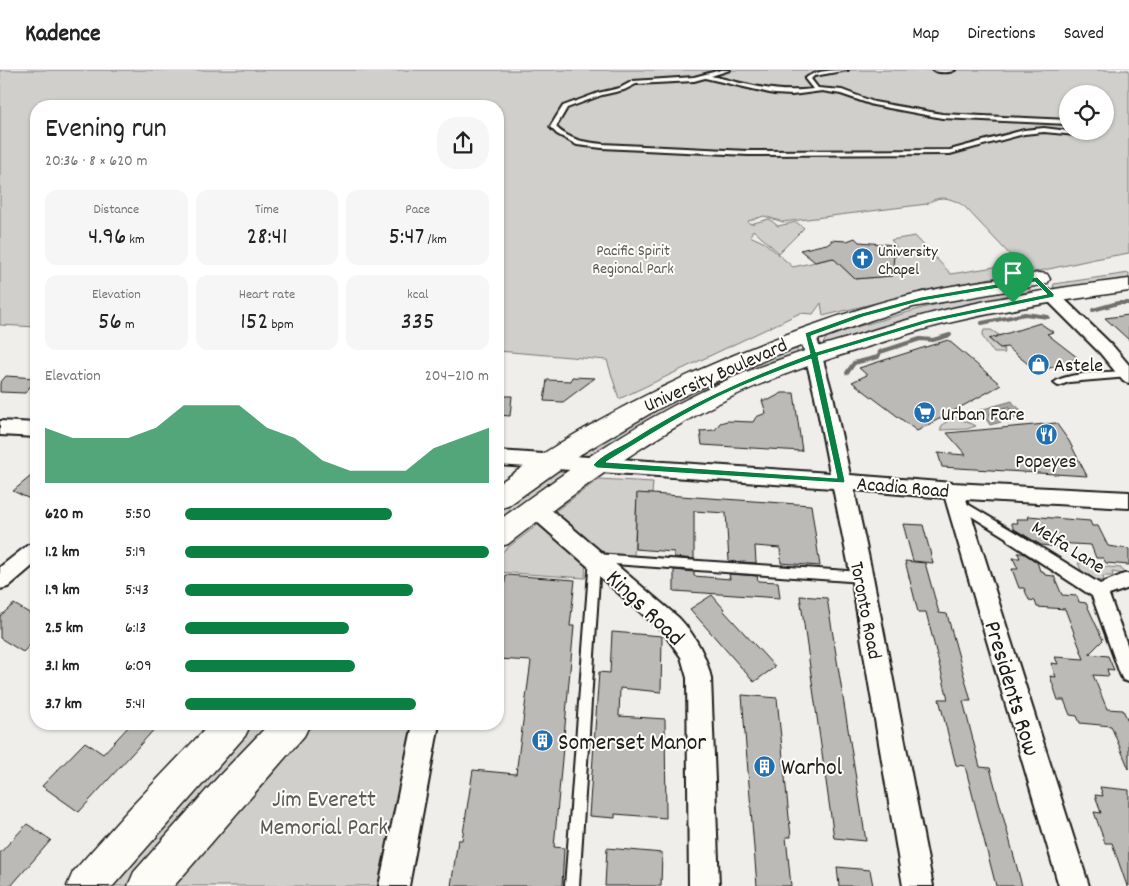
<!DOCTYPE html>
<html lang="en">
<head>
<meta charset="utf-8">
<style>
  body { margin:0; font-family:Dekko,sans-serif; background:#f6f6f6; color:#222; height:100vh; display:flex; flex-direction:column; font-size:19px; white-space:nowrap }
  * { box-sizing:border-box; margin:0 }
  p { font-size:16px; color:#767676 }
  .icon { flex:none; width:28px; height:28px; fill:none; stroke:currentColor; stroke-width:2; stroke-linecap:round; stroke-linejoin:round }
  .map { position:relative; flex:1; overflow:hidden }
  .side { position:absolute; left:30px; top:30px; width:474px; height:630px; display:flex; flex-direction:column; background:#fff; border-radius:20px; box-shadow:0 1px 4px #0004 }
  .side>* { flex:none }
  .controls { position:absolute; left:1059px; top:15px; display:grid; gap:10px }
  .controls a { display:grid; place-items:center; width:55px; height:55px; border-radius:50%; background:#fff; box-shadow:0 1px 4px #0004; font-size:25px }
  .pin { position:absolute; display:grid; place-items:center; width:42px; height:42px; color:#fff; margin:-51px -21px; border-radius:50% 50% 50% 0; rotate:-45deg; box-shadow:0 0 5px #0007 }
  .pin .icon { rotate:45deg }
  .round { display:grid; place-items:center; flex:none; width:52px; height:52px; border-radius:20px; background:#f6f6f6 }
  .overview { display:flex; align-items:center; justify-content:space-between; height:85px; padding:0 15px }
  h1 { font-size:28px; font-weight:600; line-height:38px }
  .stats { display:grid; grid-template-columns:repeat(3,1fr); gap:8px; height:85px; padding:5px 15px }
  .stats div { display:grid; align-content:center; border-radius:12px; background:#f6f6f6; text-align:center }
  .stats b { font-size:25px; font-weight:600 }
  .stats small { font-size:14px; font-weight:400 }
  .stats p { font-size:14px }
  .chart { height:140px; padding:10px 15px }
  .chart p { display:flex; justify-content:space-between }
  .chart svg { width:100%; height:90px; margin-top:5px; fill:#0b8043; opacity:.7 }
  ul { padding:0 15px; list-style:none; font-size:16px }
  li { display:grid; grid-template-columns:80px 60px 1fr; align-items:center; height:38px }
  li i { height:12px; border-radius:6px; background:#0b8043 }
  header { display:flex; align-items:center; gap:30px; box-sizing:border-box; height:70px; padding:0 25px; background:#fff; border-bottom:1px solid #e0e0e0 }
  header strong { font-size:24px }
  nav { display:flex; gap:28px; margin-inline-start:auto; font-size:18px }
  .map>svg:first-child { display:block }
</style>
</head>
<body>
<header>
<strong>Kadence</strong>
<nav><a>Map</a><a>Directions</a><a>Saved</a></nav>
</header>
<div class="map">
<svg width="1129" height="816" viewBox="0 0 1129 816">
  <rect width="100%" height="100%" fill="#f0eeea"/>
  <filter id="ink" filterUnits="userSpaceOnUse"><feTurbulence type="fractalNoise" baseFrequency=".02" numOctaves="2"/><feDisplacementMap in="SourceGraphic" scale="10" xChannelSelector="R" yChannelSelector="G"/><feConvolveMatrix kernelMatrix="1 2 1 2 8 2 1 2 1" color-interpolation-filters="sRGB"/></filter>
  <g filter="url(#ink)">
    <g fill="#d0cfcc" stroke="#767674" fill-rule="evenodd">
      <path d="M 0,0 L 1129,0 L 1129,183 L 1095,189 L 1035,202 L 1024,191 L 1013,188 L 964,136 C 951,128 940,124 927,134 L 783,152 L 764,146 L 748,151 L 750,154 L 769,149 L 778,156 L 796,152 L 804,158 L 779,183 L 753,160 L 750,166 L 765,173 L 793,197 L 833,188 L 855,209 L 892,206 L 893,197 L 889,186 L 896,186 L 895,175 L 891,170 L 915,166 L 951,204 L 1013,194 L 1018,203 L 932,219 L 823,246 L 821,233 L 813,244 L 800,243 L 619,329 L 607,290 L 498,281 L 498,36 L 36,36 L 36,257 L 0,255 ZM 1068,24 L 1105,24 L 1105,61 L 1068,61 Z"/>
      <polygon points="1129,203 1129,211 1058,220 1053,217 1054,214"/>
      <polygon points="1022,217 1033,221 967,235 825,275 823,274 826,268 832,264 926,237 1004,218"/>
      <polygon points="984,260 991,260 999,265 989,269 1000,278 1003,278 1005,283 994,283 982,266"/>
      <polygon points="796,276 798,284 597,388 579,388 573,380 629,347"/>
      <polygon points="955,347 976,356 967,359 940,360 943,354"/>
      <polygon points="546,399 559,399 569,404 498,457 498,433"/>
      <polygon points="599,409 653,412 652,424 637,424 634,486 604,483 554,442"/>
      <polygon points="540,453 586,488 585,508 498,502 498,485"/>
      <polygon points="1080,490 1090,491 1095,496 1121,498 1124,504 1112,502 1113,506 1103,506 1104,511 1090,510 1084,507 1078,493 1081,493"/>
      <polygon points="245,654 285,654 141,816 100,816"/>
      <polygon points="306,654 420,654 384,816 167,816"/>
    </g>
    <path fill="#a8a7a3" stroke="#706f6d" d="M 1012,331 C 1015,337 1023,340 1027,345 L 990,355 L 986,349 L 976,344 L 978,343 L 976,341 Z"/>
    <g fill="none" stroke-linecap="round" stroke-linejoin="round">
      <polygon stroke="#545452" stroke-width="1" points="1008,337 1012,341 1011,344 994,349 990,345 991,342"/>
      <g stroke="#706f6d" stroke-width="4">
        <polyline points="1093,240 1118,233 1129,233"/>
        <polyline points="982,253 1025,244 1048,247"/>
        <polyline points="847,303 854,293 878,287 880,282 920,269 933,270 950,265"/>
      </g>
    </g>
    <g fill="#bbbab6" stroke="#1c1c1c">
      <polygon points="855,168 859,172 895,175 892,206 855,209 833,188 815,192 800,180 831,173 831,170 847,171"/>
      <polygon points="1129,245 1129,270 1105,248"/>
      <polygon points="1040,253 1053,262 1047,264 1078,288 1038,302 1007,277 1000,278 989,269"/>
      <polygon points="948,270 1001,315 917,361 852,312 867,305 859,298"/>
      <polygon points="6,306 36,308 36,309 25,323 0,322 0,313"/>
      <polygon points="572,307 595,308 563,332 544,331 547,310 571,311"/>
      <polygon points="782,323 794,323 802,381 702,375 700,361 715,360 720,353 727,351 753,352 756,347 766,343 762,330 769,330"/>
      <polygon points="498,326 512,326 510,346 498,345"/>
      <polygon points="1056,353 1069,371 1087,406 942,397 938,383 966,385 947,363"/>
      <polygon points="36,402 36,432 13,421"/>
      <polygon points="637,423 811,435 820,496 781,493 780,478 755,476 756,493 729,491 726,443 694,441 694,489 674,487 674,482 635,479"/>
      <polygon points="1028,446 1090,451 1092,456 1098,456 1108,476 1129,479 1129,495 1106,493 1103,488 1096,488 1091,475 1056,473 1058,477 1041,475 1014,459 1011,453 1018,453 1016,449 1029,449"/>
      <polygon points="903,454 923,455 933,493 913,491"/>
      <polygon points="1018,483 1023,483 1037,492 1040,501 1043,501 1045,505 1054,506 1062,525 1077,526 1079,532 1086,533 1103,570 1089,584 1108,586 1114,600 1107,599 1109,606 1093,605 1107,639 1123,640 1129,653 1129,699 1111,656 1080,653 1077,646 1070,645 1064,630 1058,630 1050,606 1056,607 1051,593 1058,594 1055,587 1084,589 1065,539 1037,537 1035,531 1029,530 1024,518 1019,518 1012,499 1018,499 1013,488 1020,488"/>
      <polygon points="905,491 925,493 939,543 947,544 971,631 963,631 980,697 990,698 1022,816 996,816 965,696 956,695 939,629 948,629 926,542 918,542"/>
      <polygon points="674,500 694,502 694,506 730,509 729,504 757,506 758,511 778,512 780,528 674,521"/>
      <polygon points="506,505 575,510 570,556 574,556 554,777 564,778 562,816 451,816 458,770 462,770 473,700 516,704 531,591 498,589 498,554"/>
      <polygon points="712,525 724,539 723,540 775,597 754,612 690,539"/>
      <polygon points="800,526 827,528 866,771 834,768"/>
      <polygon points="14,534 36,547 36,569 23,582 0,568 0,546"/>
      <polygon points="612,562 662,566 661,622 620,618 619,646 665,649 666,748 615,744 615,748 589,746 599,602 610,603"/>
      <polygon points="742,625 777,628 791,767 786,767 791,816 757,816"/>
      <polygon points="131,654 159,654 79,742 42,716 85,672 103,684"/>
      <polygon points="1100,717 1129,720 1129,816 1127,816 1112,773 1105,773 1094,742 1101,743 1095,725 1103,726"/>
      <polygon points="27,754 51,770 11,816 0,816 0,783"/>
      <polygon points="607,778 662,783 661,816 605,816"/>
      <polygon points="837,797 870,800 873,816 839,816"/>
    </g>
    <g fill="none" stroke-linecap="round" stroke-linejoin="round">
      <defs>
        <g id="service">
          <path d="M 721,0 L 730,0 L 711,6 C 747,14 775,24 813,19 L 805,9 C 814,0 835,0 848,0 L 814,6 L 811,9 L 818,18 L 842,20 L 874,32 L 942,44 L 1068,50 L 1068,54 L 942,48 L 873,35 L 841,24 L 822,21 L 792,25 L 774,24 L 705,8 L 694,11 L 636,14 L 624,20 L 602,25 L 567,38 L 556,57 C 569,70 584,72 602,74 L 748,81 L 950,80 L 1024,60 L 1044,58 L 1068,61 L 1100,61 L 1076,65 L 1044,62 L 1024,64 L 950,84 L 748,85 L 602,78 L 577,75 L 557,64 L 550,57 L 563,36 L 598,23 L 620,18 L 633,11 L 694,7 Z"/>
          <path d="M 933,0 L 955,0 C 950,3 938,3 933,0 Z"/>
          <path d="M 1129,301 L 1129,307 L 1069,312 L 1058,316 L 1054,313 C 1065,302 1112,302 1129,301 Z"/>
          <polygon points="959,429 1018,464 1019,467 1018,470 1010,470 955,436 954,433 955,430"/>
          <polygon points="595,484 862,502 866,504 868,507 866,510 862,512 600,493 579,816 565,816 590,488 591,485"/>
        </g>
        <polygon id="pedestrian" points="1014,461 1100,514 1124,504 1129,504 1129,518 1109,525 1129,580 1129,612 1123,610 1120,604 1092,526 1008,471 1006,467 1008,463"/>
        <g id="minor">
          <polygon points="1051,220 1057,222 1112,275 1129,295 1129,313 1123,311 1100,283 1045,228 1043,225 1045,222"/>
          <polygon points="808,260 814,261 816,265 833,326 850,405 953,413 1129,422 1129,438 966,429 1089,816 1059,816 945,428 854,420 873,507 933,816 903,816 851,507 833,418 498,395 498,381 830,403 815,326 800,265 802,261"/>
          <polygon points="0,351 36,353 36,367 0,365"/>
          <path d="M 535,430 L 542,432 L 679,548 C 695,565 706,585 711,608 L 719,816 L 689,816 L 687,608 L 681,587 L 663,562 L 528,444 L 525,438 L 528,432 Z"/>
          <polygon points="36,472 36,493 8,517 0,519 0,497 28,475"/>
          <polygon points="413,654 439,654 409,816 379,816"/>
        </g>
        <g id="secondary">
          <path d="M 1039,203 L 1047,204 L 1050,209 L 1047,214 L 913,237 L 871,250 L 774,286 L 694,321 L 656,340 L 581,384 L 508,436 L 498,439 L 498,414 C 594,346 697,296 807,257 C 844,244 881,231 919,223 C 959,213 999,209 1039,203 Z"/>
          <path d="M 1129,209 L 1129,221 C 1064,230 999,240 936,256 C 912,262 890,270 867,277 C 815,293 764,310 715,335 C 641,374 574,423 508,474 L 498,477 L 498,451 C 562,404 627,358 699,323 C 748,299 799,282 851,267 C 885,256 919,246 953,238 C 1011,225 1070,216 1129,209 Z"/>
          <polygon points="210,654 251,654 245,666 113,816 67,816 73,802 131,737"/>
          <polygon points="269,654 310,654 304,666 174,816 128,816 134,802 219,706"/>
        </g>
      </defs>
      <use href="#service" stroke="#1c1c1c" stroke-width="4"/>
      <use href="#pedestrian" stroke="#1c1c1c" stroke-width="4"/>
      <use href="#minor" stroke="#1c1c1c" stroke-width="4"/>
      <use href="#secondary" stroke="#1c1c1c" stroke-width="3"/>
      <use href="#service" fill="#fdfcf7" fill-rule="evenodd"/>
      <use href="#pedestrian" fill="#fdfcf7" fill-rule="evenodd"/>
      <use href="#minor" fill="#fdfcf7" fill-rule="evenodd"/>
      <use href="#secondary" fill="#fdfcf7" fill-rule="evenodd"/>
    </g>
  </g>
  <path fill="#0b8043" stroke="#fff" fill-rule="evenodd" d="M 1037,207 L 1054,224 L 1054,227 L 928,253 L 818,286 L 845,411 L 844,413 L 597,398 L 593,395 C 601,385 617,378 628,372 C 685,335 746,308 810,284 L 805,263 L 858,244 L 921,227 ZM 1035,212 L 1047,224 L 927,249 L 816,282 L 811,266 L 863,247 L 922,231 ZM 811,289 L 837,408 L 606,392 C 640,371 673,350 708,332 C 741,315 776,302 811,289 Z"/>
  <defs>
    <symbol id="church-disc" viewBox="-11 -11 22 22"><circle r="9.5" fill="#1f6fb2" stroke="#fdfcf7"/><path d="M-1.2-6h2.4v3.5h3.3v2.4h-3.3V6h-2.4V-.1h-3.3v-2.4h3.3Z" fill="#fff"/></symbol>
    <symbol id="shop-disc" viewBox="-11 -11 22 22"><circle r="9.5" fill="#1f6fb2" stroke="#fdfcf7"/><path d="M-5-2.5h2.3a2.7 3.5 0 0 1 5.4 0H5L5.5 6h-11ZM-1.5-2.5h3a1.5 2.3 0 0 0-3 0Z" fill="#fff"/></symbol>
    <symbol id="supermarket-disc" viewBox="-11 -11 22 22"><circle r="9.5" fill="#1f6fb2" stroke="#fdfcf7"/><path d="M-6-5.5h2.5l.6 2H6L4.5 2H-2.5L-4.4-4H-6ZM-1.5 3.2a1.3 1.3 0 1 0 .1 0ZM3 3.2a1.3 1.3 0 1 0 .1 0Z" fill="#fff"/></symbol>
    <symbol id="restaurant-disc" viewBox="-11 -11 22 22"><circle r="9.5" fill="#1f6fb2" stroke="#fdfcf7"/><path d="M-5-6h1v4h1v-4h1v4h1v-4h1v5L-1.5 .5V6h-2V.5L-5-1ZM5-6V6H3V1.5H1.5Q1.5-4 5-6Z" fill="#fff"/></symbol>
    <symbol id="building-disc" viewBox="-11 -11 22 22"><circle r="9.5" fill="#1f6fb2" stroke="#fdfcf7"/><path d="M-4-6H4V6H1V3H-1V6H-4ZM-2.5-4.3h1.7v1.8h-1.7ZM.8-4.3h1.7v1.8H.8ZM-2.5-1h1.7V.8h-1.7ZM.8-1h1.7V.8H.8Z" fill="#fff"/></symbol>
  </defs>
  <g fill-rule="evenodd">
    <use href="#church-disc" x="850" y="176" width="25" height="25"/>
    <use href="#shop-disc" x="1026" y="282" width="25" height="25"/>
    <use href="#supermarket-disc" x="912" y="330" width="25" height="25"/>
    <use href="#restaurant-disc" x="1034" y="352" width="25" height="25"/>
    <use href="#building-disc" x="530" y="658" width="25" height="25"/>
    <use href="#building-disc" x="752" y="684" width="25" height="25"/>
  </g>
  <g text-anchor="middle" stroke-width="4" stroke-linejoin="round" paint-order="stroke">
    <g font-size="16" fill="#5b5b5a" stroke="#fdfcf7">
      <text x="633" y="185">Pacific Spirit<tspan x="633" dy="18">Regional Park</tspan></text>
    </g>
    <g font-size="16" fill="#1c1c1c" stroke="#fdfcf7" text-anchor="start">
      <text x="878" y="186">University<tspan x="878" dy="18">Chapel</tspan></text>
    </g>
    <g font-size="20" fill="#1c1c1c" stroke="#fdfcf7" text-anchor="start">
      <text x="1054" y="301">Astele</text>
      <text x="941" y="350">Urban Fare</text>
      <text x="1046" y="397" text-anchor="middle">Popeyes</text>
    </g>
    <g font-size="20" fill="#1c1c1c" stroke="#fdfcf7">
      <text transform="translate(715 304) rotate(-24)" y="7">University Boulevard</text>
      <text transform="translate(903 416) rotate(5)" y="7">Acadia Road</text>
      <text transform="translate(1069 476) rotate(32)" y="7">Melfa Lane</text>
      <text transform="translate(867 540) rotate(79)" y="7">Toronto Road</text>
    </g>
    <g font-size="24" fill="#1c1c1c" stroke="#fdfcf7">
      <text transform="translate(646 537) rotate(44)" y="8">Kings Road</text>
      <text transform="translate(1013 618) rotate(73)" y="8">Presidents Row</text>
    </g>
    <g font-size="24" fill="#1c1c1c" stroke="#fdfcf7" text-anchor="start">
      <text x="558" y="679">Somerset Manor</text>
      <text x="781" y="704">Warhol</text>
    </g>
    <g font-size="24" fill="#5b5b5a" stroke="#fdfcf7">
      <text x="324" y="736">Jim Everett<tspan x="324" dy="28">Memorial Park</tspan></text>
    </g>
  </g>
</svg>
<div class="controls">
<a><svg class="icon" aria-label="locate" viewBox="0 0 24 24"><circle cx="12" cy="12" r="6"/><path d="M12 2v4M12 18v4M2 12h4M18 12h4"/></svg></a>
</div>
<div class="pin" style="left:1013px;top:233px;background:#1e9e55"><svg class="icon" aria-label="arrive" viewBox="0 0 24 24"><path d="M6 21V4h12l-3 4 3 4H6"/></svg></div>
<section class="side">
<div class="overview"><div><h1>Evening run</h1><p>20:36 · 8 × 620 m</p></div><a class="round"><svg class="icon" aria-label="share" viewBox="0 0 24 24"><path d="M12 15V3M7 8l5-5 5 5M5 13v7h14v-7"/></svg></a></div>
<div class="stats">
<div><p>Distance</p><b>4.96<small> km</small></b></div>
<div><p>Time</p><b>28:41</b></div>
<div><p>Pace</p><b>5:47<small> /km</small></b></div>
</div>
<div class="stats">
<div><p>Elevation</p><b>56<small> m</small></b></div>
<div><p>Heart rate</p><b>152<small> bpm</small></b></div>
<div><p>kcal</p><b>335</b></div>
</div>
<div class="chart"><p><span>Elevation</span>204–210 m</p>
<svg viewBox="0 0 160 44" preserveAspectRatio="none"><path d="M0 44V17L10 22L20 22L30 22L40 17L50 6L60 6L70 6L80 17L90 22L100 33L110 38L120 38L130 38L140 27L150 22L160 17V44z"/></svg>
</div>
<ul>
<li><b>620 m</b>5:50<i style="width:68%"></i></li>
<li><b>1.2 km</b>5:19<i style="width:100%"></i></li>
<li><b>1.9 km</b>5:43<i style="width:75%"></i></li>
<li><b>2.5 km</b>6:13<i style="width:54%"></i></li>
<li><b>3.1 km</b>6:09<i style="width:56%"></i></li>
<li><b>3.7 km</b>5:41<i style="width:76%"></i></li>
</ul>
</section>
</div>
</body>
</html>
